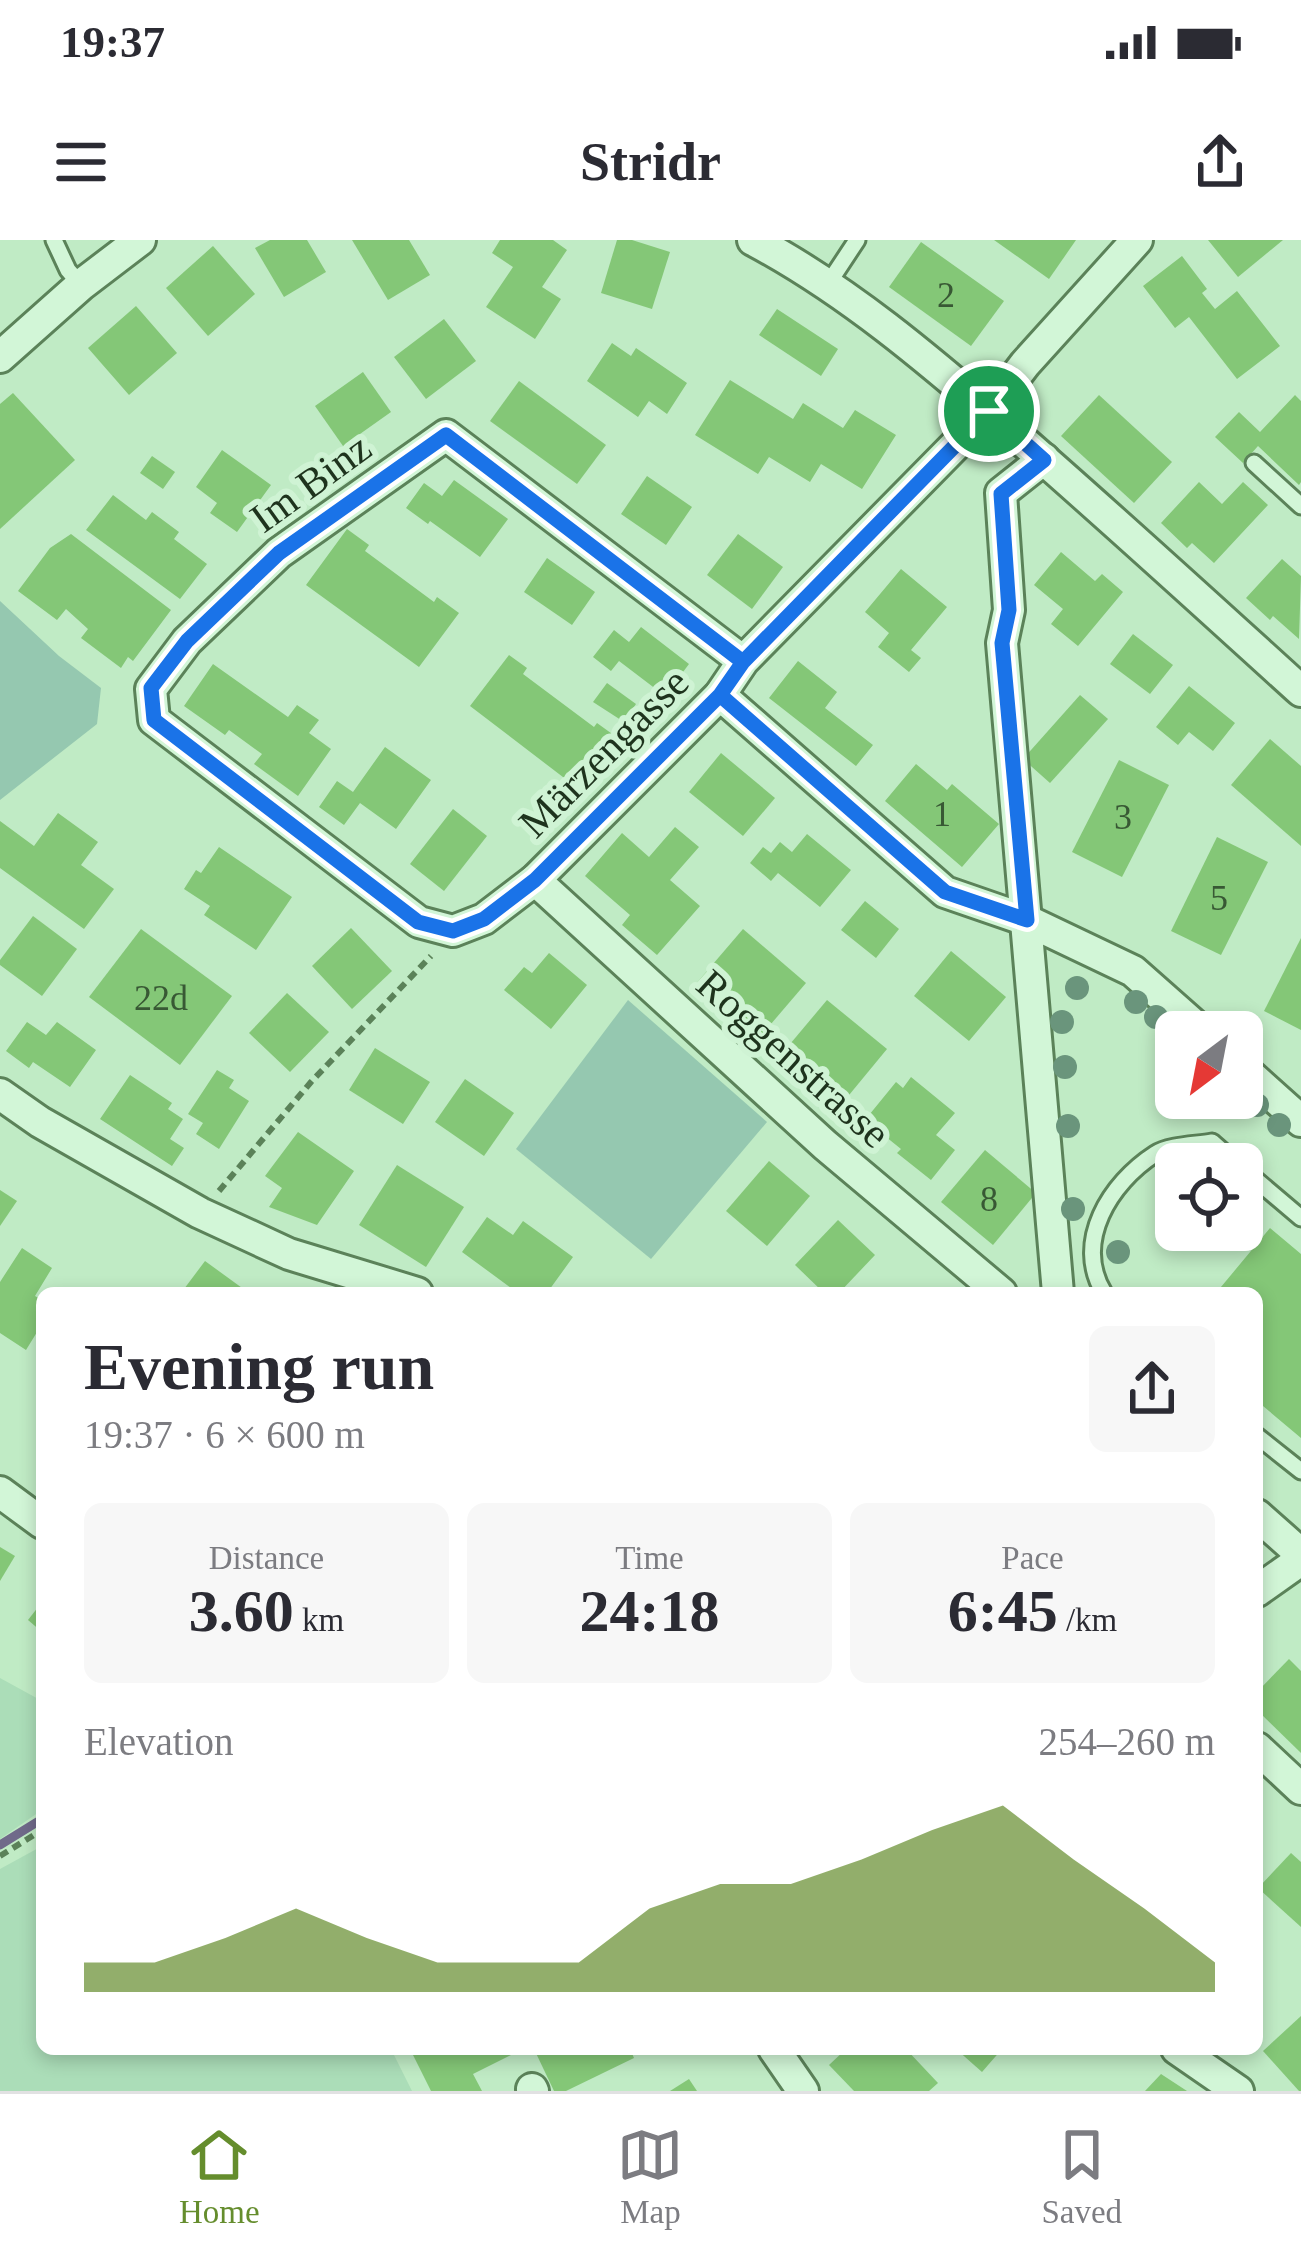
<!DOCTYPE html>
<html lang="en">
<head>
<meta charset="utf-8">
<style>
  body { margin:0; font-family:Georgia,serif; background:#f7f7f7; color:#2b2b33; height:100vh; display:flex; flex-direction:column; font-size:45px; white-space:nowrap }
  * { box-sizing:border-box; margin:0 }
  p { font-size:39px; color:#7c7c81 }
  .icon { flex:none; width:66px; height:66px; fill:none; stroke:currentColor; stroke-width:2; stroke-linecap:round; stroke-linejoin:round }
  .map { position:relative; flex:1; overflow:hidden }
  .details { position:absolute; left:36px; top:1047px; width:1227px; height:768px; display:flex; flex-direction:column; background:#fff; border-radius:18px; box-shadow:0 6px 18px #0003 }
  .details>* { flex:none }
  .needle { width:78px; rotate:212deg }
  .fabs { position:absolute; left:1155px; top:771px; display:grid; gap:24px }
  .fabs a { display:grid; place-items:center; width:108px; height:108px; border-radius:18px; background:#fff; box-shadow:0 6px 18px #0003; font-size:60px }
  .pin { position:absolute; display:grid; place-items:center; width:102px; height:102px; color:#fff; margin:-51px; border:6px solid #fff; border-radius:50%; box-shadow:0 3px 12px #0007 }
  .round { display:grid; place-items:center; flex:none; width:126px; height:126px; border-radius:18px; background:#f7f7f7 }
  .summary { display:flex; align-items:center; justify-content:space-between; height:204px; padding:0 48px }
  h1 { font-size:66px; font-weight:800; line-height:90px }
  .metrics { display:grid; grid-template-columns:repeat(3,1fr); gap:18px; height:204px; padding:12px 48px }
  .metrics div { display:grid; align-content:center; border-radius:18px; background:#f7f7f7; text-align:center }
  .metrics b { font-size:60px; font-weight:800 }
  .metrics small { font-size:33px; font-weight:400 }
  .metrics p { font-size:33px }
  .chart { height:336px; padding:24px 48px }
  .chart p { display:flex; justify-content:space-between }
  .chart svg { width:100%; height:216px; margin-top:12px; fill:#658d2d; opacity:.7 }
  .status { display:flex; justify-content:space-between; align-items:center; height:84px; padding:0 60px; background:#fff; direction:ltr }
  .status svg { height:33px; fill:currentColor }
  header { display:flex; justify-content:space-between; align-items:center; height:156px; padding:0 48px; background:#fff; font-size:54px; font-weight:800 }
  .tab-bar { display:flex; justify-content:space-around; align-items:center; height:168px; border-top:3px solid #e1e1e2; background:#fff; font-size:33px; color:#7c7c81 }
  .tab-bar a { display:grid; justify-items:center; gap:6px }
  .tab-bar .selected { color:#658d2d }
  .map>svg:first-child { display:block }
</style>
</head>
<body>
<div class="status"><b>19:37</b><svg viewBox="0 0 49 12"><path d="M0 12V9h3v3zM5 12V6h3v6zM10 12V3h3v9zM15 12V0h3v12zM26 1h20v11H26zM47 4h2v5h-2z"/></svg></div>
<header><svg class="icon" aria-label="menu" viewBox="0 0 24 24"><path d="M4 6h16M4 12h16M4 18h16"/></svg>Stridr<svg class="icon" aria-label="share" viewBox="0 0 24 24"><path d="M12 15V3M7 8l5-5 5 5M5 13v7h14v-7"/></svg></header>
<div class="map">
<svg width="1301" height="1851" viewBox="0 0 1301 1851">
  <rect width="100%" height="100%" fill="#c0ebc5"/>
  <g fill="#abddb8">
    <polygon points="0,1438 42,1461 42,1570 0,1599"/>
    <polygon points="42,1606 42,1809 391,1809 412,1851 0,1851 0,1629"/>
  </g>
  <g fill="#95c8b0">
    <polygon points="0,361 59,416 101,448 97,484 0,560"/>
    <polygon points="628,760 767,882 651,1019 516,909"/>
  </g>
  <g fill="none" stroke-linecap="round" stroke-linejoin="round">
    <polyline stroke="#706a8a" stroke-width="9" points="0,1605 42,1579"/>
  </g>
  <g fill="#84c777">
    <polygon points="270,0 307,0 326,32 284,57 255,8"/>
    <polygon points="352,0 409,0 430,35 388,60"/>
    <polygon points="500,0 553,0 567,10 542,47 561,59 535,99 486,67 513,27 492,13"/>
    <polygon points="617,0 632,0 670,12 652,69 601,53"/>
    <polygon points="994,0 1076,0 1049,39"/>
    <polygon points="1208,0 1283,0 1238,37"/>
    <polygon points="921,2 1004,61 971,106 889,47"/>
    <polygon points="213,6 255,54 208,96 166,48"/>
    <polygon points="1182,16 1207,49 1202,53 1215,69 1237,51 1280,106 1237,139 1189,77 1175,88 1143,46"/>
    <polygon points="136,66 177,113 129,155 88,108"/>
    <polygon points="777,69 838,109 821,136 759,95"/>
    <polygon points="444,79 476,121 426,159 394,117"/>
    <polygon points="612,103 631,116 636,108 687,143 667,174 649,161 638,177 587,141"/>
    <polygon points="363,132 391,172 343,206 315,166"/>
    <polygon points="730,140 793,179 803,163 843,188 855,170 896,195 862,249 821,224 810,242 769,217 758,234 695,195"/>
    <polygon points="519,141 606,205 577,244 490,181"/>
    <polygon points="13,153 75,220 0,289 0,164"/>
    <polygon points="1099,155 1172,222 1134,263 1061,196"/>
    <polygon points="1295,155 1301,161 1301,242 1299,245 1258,206 1243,223 1215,197 1239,172 1260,192"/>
    <polygon points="222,210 271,245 237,292 210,273 217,263 196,247"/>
    <polygon points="152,216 175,232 163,249 140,233"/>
    <polygon points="647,236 692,267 666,305 621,274"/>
    <polygon points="454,240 508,279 480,317 430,281 428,284 406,268 424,243 442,256"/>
    <polygon points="1199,242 1222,264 1243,242 1268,265 1214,323 1192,303 1187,308 1161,283"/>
    <polygon points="113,255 146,280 152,272 179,292 174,299 207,324 180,359 86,290"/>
    <polygon points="347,289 369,305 365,311 434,362 437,357 459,373 419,427 306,345"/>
    <polygon points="71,294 171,370 133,421 128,417 121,428 81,398 88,389 66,369 57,380 18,351 50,308"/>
    <polygon points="738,294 783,327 752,369 707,335"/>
    <polygon points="1061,312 1095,341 1102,334 1123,352 1078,406 1051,384 1063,369 1034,345"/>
    <polygon points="547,318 595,352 572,385 524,352"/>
    <polygon points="1282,319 1301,336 1299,399 1273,376 1270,380 1246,358"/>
    <polygon points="901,329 947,367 911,410 921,418 909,432 878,407 889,393 865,372"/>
    <polygon points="641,387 689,424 665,456 619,421 611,431 593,417 614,390 629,402"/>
    <polygon points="1133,394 1173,425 1150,454 1110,424"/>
    <polygon points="509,415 527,428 523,434 594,487 597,483 615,496 576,547 470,466"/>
    <polygon points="798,421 837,452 825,468 873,505 856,526 769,458"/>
    <polygon points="213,424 288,477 297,465 319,480 309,493 331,509 298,556 254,524 262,514 229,490 225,495 184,466"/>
    <polygon points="607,443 636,464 624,482 593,462"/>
    <polygon points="1189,446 1235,483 1213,511 1189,492 1178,505 1156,487"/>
    <polygon points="1080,455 1108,479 1050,543 1023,519"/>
    <polygon points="1270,499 1301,526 1301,606 1231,545"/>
    <polygon points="385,507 431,540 396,589 360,563 344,585 319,567 337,541 353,552"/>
    <polygon points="721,513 775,558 743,596 689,552"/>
    <polygon points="1119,520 1169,545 1122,637 1072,612"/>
    <polygon points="916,524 947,550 952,544 999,584 962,627 885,561"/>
    <polygon points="453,569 487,596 444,651 410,624"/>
    <polygon points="58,573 98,602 81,625 114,649 84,689 0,628 0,581 34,606"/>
    <polygon points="675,587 699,607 670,640 700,666 657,715 622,685 630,675 585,636 622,593 649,617"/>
    <polygon points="807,594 851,630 820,667 778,633 771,641 750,623 763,607 771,613 780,602 792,612"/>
    <polygon points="1217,597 1268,622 1221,715 1171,691"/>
    <polygon points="219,607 292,657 256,710 204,675 210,666 184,649 196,630 201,633"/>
    <polygon points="865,661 899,689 876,718 841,690"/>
    <polygon points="33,676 77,709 42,756 0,725 0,720"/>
    <polygon points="351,688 392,731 352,769 312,726"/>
    <polygon points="141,689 232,756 180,825 89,757"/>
    <polygon points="743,689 806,743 759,798 695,745"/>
    <polygon points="1301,698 1301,790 1264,771"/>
    <polygon points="951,711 1006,757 969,801 914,756"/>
    <polygon points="549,713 587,745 551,789 504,750 524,727 532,733"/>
    <polygon points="287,753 329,792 290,832 249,793"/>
    <polygon points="827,760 887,809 840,866 780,816"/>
    <polygon points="27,782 46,795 57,782 96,810 70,847 33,822 29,828 6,811"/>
    <polygon points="375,808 430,842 403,884 349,850"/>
    <polygon points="217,830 234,840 229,848 249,861 219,909 196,894 203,883 188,874"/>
    <polygon points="130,835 172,863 168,869 183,879 170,899 184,908 172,926 100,879"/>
    <polygon points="911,837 955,873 936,895 955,910 931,940 897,913 901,909 865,880 896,842 903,848"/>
    <polygon points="465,839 514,873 484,916 435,882"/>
    <polygon points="298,892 354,931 317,985 269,967 282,948 265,936"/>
    <polygon points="985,910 1036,953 993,1005 941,962"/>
    <polygon points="769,921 810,956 767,1006 726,971"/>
    <polygon points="397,925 464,967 426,1027 359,985"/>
    <polygon points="0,950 17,961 0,986"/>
    <polygon points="487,977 513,995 523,981 573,1017 547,1053 518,1053 462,1012"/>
    <polygon points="838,980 875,1015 839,1053 824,1053 795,1025"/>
    <polygon points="1270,988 1301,1014 1301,1198 1257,1161 1257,1053 1216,1053"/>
    <polygon points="22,1008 52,1028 35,1056 42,1060 42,1084 26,1110 0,1093 0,1042"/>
    <polygon points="205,1021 249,1053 181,1053"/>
    <polygon points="0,1307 15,1316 0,1341"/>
    <polygon points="42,1362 42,1392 28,1380"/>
    <polygon points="1289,1419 1301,1431 1301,1513 1257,1470 1257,1452"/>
    <polygon points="1291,1613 1301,1622 1301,1687 1258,1648"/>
    <polygon points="1301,1776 1301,1851 1299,1851 1263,1811"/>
    <polygon points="410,1809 523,1809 473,1834 482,1851 431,1851"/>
    <polygon points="534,1809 630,1809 634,1818 566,1851 554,1851"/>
    <polygon points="846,1809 906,1809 938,1843 929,1851 854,1851 829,1825"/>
    <polygon points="956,1809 1002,1809 982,1832"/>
    <polygon points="1161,1834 1187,1851 1145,1851"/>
    <polygon points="689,1839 697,1851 670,1851"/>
  </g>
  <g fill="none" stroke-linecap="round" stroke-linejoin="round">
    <defs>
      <g id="service">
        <polyline points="54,0 68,30 81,45"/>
        <polyline points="828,44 857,0"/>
        <polyline points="1254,223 1301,266"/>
        <polyline points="1242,928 1301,978"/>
        <path d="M 1104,1053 C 1073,1002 1110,943 1155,914 C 1169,905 1195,905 1212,902 L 1237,924"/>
        <polyline points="1257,1196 1301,1231"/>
      </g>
      <g id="minor">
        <path d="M 753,0 C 847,50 929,120 1009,189 C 1108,275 1204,363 1301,451"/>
        <polyline points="0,117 81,45 140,0"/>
        <polyline points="1044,219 1001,253 1009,370 1002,403 1058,1053"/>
        <polyline points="743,421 446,195 279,313 187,401 151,449 154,480 419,682 453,691 484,679 535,640 720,455 743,421 989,171 1025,124 1137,0"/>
        <polyline points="720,455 945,652 1026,680 1133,731 1202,792"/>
        <polyline points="535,640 825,905 1001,1053"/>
        <polyline points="1242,828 1301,881"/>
        <polyline points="0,854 40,882 200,973 289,1014 417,1053"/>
        <polyline points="0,1252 42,1283"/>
        <polyline points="1257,1275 1301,1314"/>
        <polyline points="1257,1351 1301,1320"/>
        <polyline points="1257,1508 1301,1549"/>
        <polyline points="774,1809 803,1851"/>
        <polyline points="1177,1809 1238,1851"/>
        <polyline points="532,1849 533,1851"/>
      </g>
    </defs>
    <use href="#service" stroke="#5b8259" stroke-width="21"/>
    <use href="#minor" stroke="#5b8259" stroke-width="36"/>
    <g stroke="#5b8259" stroke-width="6" stroke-dasharray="9 6" stroke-linecap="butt">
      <polyline points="219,951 311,842 431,716"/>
      <polyline points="0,1616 42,1590"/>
    </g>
    <use href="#service" stroke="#d2f6d7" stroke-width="15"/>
    <use href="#minor" stroke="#d2f6d7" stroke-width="30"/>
  </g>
  <g fill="#6a957c">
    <circle cx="1077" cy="748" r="12"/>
    <circle cx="1136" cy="762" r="12"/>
    <circle cx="1156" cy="777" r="12"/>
    <circle cx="1062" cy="782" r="12"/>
    <circle cx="1065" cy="827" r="12"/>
    <circle cx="1257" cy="865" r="12"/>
    <circle cx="1279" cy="885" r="12"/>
    <circle cx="1068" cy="886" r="12"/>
    <circle cx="1073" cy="969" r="12"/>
    <circle cx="1118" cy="1012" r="12"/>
  </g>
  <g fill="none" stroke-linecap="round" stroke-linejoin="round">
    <defs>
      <polyline id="route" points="989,171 743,422 720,455 535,640 484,679 453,691 418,682 154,480 151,448 187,401 279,313 446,195 743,422 720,455 945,652 1027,680 1002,403 1009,370 1001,254 1044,220 989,171"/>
    </defs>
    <use href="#route" stroke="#fff" stroke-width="24"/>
    <use href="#route" stroke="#1a73e8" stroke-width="15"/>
  </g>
  <g text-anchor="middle" stroke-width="12" stroke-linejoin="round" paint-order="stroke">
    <g font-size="36" fill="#385834">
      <text x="946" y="67">2</text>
      <text x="942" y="586">1</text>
      <text x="1123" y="589">3</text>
      <text x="1219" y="670">5</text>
      <text x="161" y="770">22d</text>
      <text x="989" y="971">8</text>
    </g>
    <g font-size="42" fill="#1e331d" stroke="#cff3d4">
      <text transform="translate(310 242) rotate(-36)" y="15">Im Binz</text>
      <text transform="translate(603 512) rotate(-45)" y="15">Märzengasse</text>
      <text transform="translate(794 818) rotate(42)" y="15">Roggenstrasse</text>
    </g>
  </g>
</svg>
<div class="fabs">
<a><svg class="needle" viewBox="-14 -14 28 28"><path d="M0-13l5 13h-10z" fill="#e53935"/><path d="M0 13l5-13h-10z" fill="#7c7c81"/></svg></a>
<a><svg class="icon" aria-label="locate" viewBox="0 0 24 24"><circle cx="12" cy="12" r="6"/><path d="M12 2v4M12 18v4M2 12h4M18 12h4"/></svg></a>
</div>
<div class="pin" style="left:989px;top:171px;background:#1e9e55"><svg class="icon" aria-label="arrive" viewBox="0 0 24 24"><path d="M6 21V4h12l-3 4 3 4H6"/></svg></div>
<section class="details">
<div class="summary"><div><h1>Evening run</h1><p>19:37 · 6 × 600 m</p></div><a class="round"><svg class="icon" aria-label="share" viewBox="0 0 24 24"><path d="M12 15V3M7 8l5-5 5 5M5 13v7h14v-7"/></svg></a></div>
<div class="metrics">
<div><p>Distance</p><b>3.60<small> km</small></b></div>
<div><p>Time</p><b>24:18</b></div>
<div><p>Pace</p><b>6:45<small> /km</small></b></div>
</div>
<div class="chart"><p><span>Elevation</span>254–260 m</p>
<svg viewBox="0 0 160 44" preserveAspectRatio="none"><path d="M0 44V38L10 38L20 33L30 27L40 33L50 38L60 38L70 38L80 27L90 22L100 22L110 17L120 11L130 6L140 17L150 27L160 38V44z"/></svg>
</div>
</section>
</div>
<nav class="tab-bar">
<a class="selected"><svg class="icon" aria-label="home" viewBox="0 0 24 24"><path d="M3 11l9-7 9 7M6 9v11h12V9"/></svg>Home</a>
<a><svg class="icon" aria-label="map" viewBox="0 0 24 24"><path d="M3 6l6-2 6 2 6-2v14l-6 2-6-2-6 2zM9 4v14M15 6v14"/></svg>Map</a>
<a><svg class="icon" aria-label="saved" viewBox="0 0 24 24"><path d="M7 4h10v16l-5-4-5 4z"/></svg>Saved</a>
</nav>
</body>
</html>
